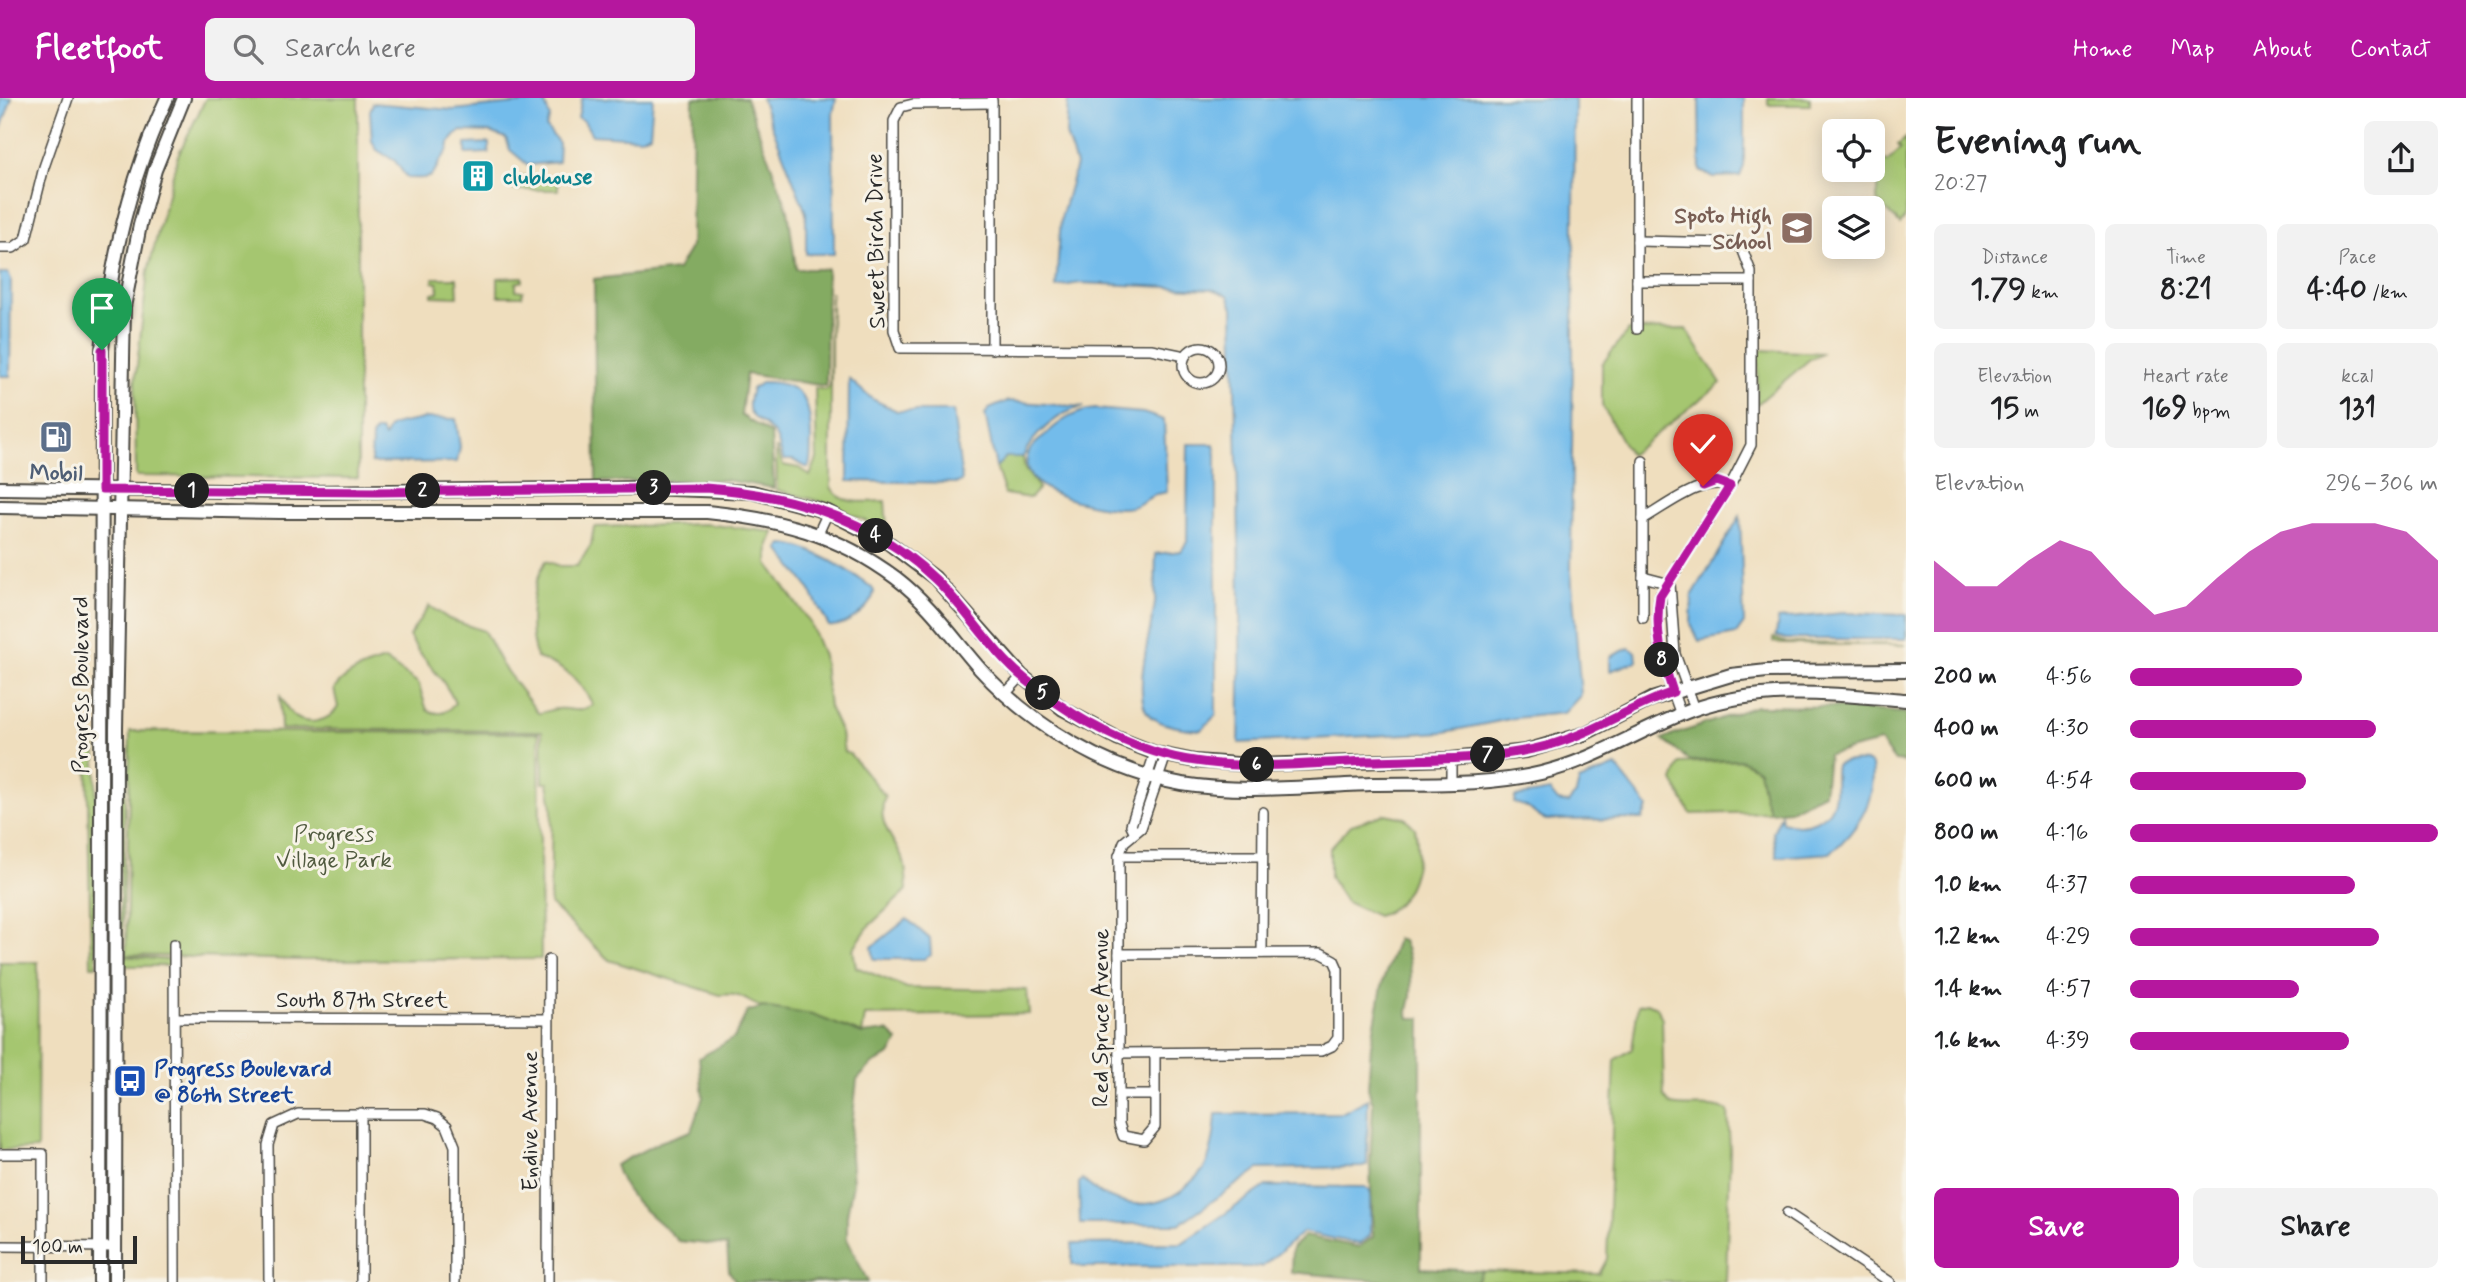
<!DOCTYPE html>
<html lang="en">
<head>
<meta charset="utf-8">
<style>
  body { margin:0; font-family:Mynerve,sans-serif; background:#f2f2f2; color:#202124; height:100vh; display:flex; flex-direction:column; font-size:26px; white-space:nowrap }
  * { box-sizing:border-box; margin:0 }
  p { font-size:23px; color:#757577 }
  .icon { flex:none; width:38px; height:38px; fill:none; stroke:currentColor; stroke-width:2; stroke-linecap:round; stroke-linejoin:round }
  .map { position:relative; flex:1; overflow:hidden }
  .panel { display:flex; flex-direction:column; background:#fff; width:560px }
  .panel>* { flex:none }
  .fabs { position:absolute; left:1822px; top:21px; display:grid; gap:14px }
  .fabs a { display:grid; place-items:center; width:63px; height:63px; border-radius:10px; background:#fff; box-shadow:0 4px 18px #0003; font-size:35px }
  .scale { position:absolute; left:21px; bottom:18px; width:116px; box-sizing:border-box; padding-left:7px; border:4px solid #2b2b2b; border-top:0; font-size:19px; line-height:24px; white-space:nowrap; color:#2b2b2b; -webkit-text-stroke:5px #f7f3e8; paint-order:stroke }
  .pin { position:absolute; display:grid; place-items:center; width:60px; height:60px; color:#fff; margin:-72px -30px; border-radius:50% 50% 50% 0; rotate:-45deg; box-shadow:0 0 7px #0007 }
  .pin .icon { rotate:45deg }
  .km { position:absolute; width:35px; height:35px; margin:-18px; border-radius:50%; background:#222; color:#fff; font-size:19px; line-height:35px; text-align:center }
  .round { display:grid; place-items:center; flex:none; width:74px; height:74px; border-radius:10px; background:#f2f2f2 }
  .headline { display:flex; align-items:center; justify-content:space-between; height:119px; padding:0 28px }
  h1 { font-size:38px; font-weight:800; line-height:52px }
  .metrics { display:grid; grid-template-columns:repeat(3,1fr); gap:10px; height:119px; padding:7px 28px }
  .metrics div { display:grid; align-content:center; border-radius:10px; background:#f2f2f2; text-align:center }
  .metrics b { font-size:30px; font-weight:800 }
  .metrics small { font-size:19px; font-weight:400 }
  .metrics p { font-size:19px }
  .chart { height:196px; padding:14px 28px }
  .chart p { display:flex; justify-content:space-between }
  .chart svg { width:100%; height:126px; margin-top:7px; fill:#b5179e; opacity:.7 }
  .button { display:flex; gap:14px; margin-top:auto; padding:14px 28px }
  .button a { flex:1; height:80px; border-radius:10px; background:#b5179e; color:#fff; font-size:28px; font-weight:800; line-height:80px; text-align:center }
  .button a+a { background:#f2f2f2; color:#202124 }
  ul { padding:0 28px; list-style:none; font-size:23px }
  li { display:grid; grid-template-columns:112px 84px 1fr; align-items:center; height:52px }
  li i { height:18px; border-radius:9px; background:#b5179e }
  header { display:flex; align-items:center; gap:42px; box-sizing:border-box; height:98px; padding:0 35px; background:#b5179e; color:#fff }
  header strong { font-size:33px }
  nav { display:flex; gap:38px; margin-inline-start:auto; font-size:24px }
  .search { width:490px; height:63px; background:#f2f2f2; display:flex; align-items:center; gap:18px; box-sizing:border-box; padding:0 24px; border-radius:10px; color:#757577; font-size:26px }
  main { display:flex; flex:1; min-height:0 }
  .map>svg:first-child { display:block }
</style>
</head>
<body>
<header>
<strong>Fleetfoot</strong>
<div class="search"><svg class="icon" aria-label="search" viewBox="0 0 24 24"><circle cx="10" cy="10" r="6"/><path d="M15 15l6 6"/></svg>Search here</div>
<nav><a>Home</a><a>Map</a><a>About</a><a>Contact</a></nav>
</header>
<main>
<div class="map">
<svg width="1906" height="1184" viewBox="0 0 1906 1184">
  <rect width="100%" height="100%" fill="#f7f3e8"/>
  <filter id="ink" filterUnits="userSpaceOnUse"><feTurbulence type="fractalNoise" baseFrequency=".0143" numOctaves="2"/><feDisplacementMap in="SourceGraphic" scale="14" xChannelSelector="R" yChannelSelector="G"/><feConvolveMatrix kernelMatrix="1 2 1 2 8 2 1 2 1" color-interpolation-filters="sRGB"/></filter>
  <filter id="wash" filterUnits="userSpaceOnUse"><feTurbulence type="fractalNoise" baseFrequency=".00686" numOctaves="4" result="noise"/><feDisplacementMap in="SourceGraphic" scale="28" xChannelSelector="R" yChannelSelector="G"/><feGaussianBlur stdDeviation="1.57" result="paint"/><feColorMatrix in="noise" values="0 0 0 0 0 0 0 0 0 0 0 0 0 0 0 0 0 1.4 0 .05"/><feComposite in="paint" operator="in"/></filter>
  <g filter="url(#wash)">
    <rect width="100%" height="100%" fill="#efdebe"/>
    <g fill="#a5c66f" stroke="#68784d" stroke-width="2">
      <polygon points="206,0 358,0 358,380 136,378 135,284 148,173 178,57"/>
      <rect x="1768" y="0" width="42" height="7"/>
      <polygon points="1906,40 1906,119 1900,126 1877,103 1878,68 1884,62 1887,64 1901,51 1898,47"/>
      <rect x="513" y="78" width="45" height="14"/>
      <polygon points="523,179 523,183 516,185 516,192 523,193 522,198 498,198 498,180"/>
      <polygon points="433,180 457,180 458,199 432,198 432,195 438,194 438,185 433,184"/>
      <path d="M 831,193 L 831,389 C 841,409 867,403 885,403 L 887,432 L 822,404 L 777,392 L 776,350 L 783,367 L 799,370 L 810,378 L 817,361 L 815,290 L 826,292 L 830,288 Z"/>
      <polygon points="1686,231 1721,285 1630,357 1602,307 1602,266 1629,232"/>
      <polygon points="1759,252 1760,252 1823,255 1810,261 1756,307"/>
      <polygon points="1006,359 1023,359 1025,371 1039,390 1030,400 1005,396 996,369"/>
      <path d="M 705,426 L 774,434 L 769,446 L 768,466 L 810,525 L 823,558 L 829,609 L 841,635 L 844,654 L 850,656 L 885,698 C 876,724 891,737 902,759 C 907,768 906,782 907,792 L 869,828 L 853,851 L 856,869 L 907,890 L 1027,892 L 1029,916 L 865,918 L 862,936 C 831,923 800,915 766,910 C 745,906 746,894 720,897 L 609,862 L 550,806 L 552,709 L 548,685 L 543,685 L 542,633 L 281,631 L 280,598 C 284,604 287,612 293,617 C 306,629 329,624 338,609 L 334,591 C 347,574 365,568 385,562 L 418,585 L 427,612 C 440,618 447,615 455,605 C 444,578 422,563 409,538 L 429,508 L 449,521 L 484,533 L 502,567 L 538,615 C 545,615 551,611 557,611 C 573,609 574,617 593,607 C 580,582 564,568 537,560 C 527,533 530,488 546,463 L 560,468 L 577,468 L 591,447 L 594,429 Z"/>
      <polygon points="1773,540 1786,545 1906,547 1781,546 1773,544"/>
      <polygon points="130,633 539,635 541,861 304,862 126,857"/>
      <polygon points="87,649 96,649 96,868 91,868"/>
      <polygon points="120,651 126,651 122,858 170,862 170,868 120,868"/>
      <polygon points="1741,662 1760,672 1764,699 1770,714 1691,716 1673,683 1680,665"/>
      <path d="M 1385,716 L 1405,720 L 1415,730 C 1422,762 1412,807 1377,818 L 1346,804 L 1330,779 L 1330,750 L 1351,727 Z"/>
      <polygon points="0,864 38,864 37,1051 0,1052"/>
      <path d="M 1647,905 L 1657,909 L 1662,921 L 1664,998 L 1671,1007 C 1690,1011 1710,1005 1728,1013 L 1730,1053 L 1726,1184 L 1477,1184 L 1482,1173 L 1599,1176 L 1607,1161 L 1615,962 L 1632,951 L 1638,907 Z"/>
    </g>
    <g fill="#84ab62" stroke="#586b46" stroke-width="2">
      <polygon points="693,0 746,0 788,112 796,171 827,171 826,288 746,276 741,317 771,336 774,390 725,382 596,384 594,181 677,172 691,148"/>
      <polygon points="1756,608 1835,609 1906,615 1906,664 1895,663 1880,644 1828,657 1824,695 1790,712 1770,714 1764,699 1759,672 1741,662 1690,663 1662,641"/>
      <path d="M 1397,841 L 1403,843 C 1411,859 1412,881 1411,899 C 1410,907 1406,913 1409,920 L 1421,920 L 1421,1170 L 1482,1173 L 1477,1184 L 1394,1184 L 1291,1174 L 1292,1150 L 1304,1138 L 1359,1149 L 1373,1139 L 1370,1068 L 1373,1005 L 1368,990 L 1371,947 L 1383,883 Z"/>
      <path d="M 763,909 L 813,917 L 862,936 L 888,933 L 898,943 L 890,957 L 872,966 L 857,982 L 850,1045 L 853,1085 L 847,1117 L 847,1141 L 868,1184 L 736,1184 L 729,1173 L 727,1148 L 678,1143 C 651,1113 628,1108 615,1067 L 660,1044 L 691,1033 L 703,999 L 699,960 L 734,940 L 747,914 Z"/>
    </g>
    <g fill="#73bceb" stroke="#4f748b" stroke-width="2">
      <polygon points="0,0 12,0 0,34"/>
      <polygon points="582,0 653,0 650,36 641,40 592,37 584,23 578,20"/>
      <polygon points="761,0 836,0 833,16 834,156 806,156 806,115"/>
      <path d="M 1068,0 L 1575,0 L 1571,474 L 1581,597 L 1564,615 L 1515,620 L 1445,634 L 1239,645 C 1243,500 1236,355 1233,210 L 1228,197 L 1212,191 L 1080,185 L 1056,189 L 1061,120 L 1076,67 L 1066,37 Z"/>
      <polygon points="1699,0 1744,0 1744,68 1740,78 1713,79 1700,73"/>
      <path d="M 544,3 L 550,19 L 546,29 L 559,45 L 558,64 L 528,67 L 510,52 L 506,40 L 490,34 L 460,33 L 449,45 C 449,55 443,57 439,65 C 430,84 428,80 407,80 L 395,63 L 377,52 L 372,43 L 370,13 L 373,5 L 453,12 Z"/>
      <polygon points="489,45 489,55 466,56 466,46"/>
      <polygon points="0,175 8,175 11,181 10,278 0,278"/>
      <polygon points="849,281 872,301 897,313 953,313 962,382 958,385 848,383"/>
      <path d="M 763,284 C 806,284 811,306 811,343 C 810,352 812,362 808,370 L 793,362 L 784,362 C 779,353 780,344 774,336 C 761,318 741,325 752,291 Z"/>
      <path d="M 1008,303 L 1084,309 C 1061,312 1031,338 1023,359 L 1006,359 L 996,369 L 985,316 L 989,311 Z"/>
      <path d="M 1095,311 L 1143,315 L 1164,322 L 1167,394 C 1164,395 1160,395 1157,396 C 1144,401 1139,410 1123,410 C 1098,411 1011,394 1029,354 C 1032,347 1039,343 1044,338 C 1060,323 1073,314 1095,311 Z"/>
      <path d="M 425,320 L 456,321 L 460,349 L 457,364 L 371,365 L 372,339 L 375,333 L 381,333 L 384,339 C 387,336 388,332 390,329 C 396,324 416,324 425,320 Z"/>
      <path d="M 1188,346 L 1214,346 L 1216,356 L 1216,617 L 1201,632 C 1187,631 1160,628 1149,617 C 1131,598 1152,529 1155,505 C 1156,489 1155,472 1156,456 L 1181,453 L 1187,444 Z"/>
      <polygon points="1740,418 1744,525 1736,536 1699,543 1691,527 1692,498"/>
      <path d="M 782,446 C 807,446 850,473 871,489 L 874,493 C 873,509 845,530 829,528 L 808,489 L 779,451 Z"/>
      <polygon points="1844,515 1906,517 1906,541 1786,541 1776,538 1778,521"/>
      <polygon points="1629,550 1636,554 1637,563 1610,573 1610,559"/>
      <path d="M 1846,663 L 1868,664 L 1872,668 C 1877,703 1856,734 1830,755 L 1777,759 L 1773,734 L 1781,717 L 1782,724 C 1805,732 1833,722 1835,696 C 1836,686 1834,676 1836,667 Z"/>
      <path d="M 1616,668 L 1648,709 L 1642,721 L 1546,722 C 1531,717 1536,710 1514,705 L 1515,699 L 1550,693 L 1558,703 L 1568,705 L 1576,696 L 1579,683 Z"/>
      <polygon points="907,821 930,841 931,857 924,861 874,861 872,849"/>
      <path d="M 1368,1001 L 1367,1067 L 1363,1069 L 1259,1071 L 1179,1126 L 1080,1126 L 1079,1085 L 1082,1081 C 1113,1111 1158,1116 1190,1085 C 1195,1080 1202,1075 1205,1069 C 1213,1052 1215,1034 1216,1016 L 1342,1015 Z"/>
      <polygon points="1266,1088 1365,1089 1370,1093 1370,1138 1359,1146 1303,1134 1262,1169 1082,1169 1072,1166 1072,1146 1182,1145"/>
    </g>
  </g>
  <g filter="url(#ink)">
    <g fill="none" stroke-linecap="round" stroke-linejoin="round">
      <defs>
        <g id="street">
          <polyline points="1637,0 1637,231"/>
          <polyline points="992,2 992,251"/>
          <polyline points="992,5 913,6 901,9 894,23 894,232 900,250 1151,251 1185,258"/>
          <path d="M 1637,143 L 1732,145 L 1742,150 L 1751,174 L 1751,347 L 1730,388 L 1660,498 C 1652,541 1667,578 1681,617"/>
          <polyline points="0,150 13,150 26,141 44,69 68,0"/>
          <polyline points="1637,183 1751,183"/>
          <circle cx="1201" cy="267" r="18"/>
          <polyline points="1643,363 1643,520"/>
          <path d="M 1643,421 C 1668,407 1702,378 1730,388"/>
          <polyline points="818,436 828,414"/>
          <polyline points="1643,479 1670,486"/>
          <polyline points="1670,486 1675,556 1695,611"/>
          <polyline points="1006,595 1022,578"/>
          <polyline points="1451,661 1451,684"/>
          <polyline points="1134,733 1131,727 1155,655"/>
          <polyline points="1119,758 1262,758"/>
          <polyline points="174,846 175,1184"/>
          <polyline points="1262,855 1263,714"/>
          <polyline points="175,920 548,921"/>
          <polyline points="1119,955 1321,953 1332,948 1338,940 1338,871 1334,862 1321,855 1119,856"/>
          <polyline points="1155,955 1155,1029 1144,1042 1123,1038 1119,1026 1119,758 1124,744 1141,730 1166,657"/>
          <polyline points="1119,997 1155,997"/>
          <polyline points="361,1015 361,1184"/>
          <polyline points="0,1056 43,1056 43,1184"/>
          <polyline points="1787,1115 1890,1184"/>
          <polyline points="0,1148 115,1149"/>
          <polyline points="269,1184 268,1047 274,1027 298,1016 425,1016 437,1020 447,1028 455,1048 455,1184"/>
          <polyline points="548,1184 549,862"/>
        </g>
        <g id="secondary">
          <polyline points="0,390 308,394 646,390 752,394 828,414 890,446 935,480 1022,578 1063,611 1117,640 1155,655 1195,663 1251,667 1451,661 1526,653 1584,636 1652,601 1731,577 1767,573 1906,572"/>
          <path d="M 0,409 L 280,414 L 707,414 C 779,421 837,436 896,480 C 930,506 952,539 980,571 C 1032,628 1106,673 1182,686 C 1243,696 1309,688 1371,686 C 1427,685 1487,688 1541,675 C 1595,662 1641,631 1692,612 C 1761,587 1835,596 1906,602"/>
          <path d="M 100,1184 L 102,252 C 110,165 130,80 167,0"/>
          <polyline points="115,1184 116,631 124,209 140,127 155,72 184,0"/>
        </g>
      </defs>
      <use href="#street" stroke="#484641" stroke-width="12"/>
      <use href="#secondary" stroke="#484641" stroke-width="16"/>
      <use href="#street" stroke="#fff" stroke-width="9"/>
      <use href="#secondary" stroke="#fff" stroke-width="12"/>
    </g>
  </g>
  <g fill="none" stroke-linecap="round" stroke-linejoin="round" filter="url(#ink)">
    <defs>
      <path id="route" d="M 102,252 L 102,392 L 377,394 L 705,390 C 789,396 873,421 935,481 C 967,511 990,552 1025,581 C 1063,612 1107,639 1155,654 C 1222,675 1299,666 1368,663 C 1428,661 1492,663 1550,647 C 1593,635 1630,609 1673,594 C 1662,561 1654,533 1660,498 L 1730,388 L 1716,383 L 1703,388"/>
    </defs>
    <use href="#route" stroke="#fff" stroke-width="14"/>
    <use href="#route" stroke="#b5179e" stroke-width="9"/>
  </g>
  <defs>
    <symbol id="building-square" viewBox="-11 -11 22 22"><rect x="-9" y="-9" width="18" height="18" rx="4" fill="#0f9aa8" stroke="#f7f3e8"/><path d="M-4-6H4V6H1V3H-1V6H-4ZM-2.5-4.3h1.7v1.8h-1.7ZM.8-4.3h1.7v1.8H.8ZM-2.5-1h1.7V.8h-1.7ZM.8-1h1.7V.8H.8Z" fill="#fff"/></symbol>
    <symbol id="school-square" viewBox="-11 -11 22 22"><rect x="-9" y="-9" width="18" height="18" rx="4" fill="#8d6e63" stroke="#f7f3e8"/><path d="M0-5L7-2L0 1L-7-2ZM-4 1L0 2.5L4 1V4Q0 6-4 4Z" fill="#fff"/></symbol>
    <symbol id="fuel-square" viewBox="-11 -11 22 22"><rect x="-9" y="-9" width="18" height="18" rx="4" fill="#5c6f8a" stroke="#f7f3e8"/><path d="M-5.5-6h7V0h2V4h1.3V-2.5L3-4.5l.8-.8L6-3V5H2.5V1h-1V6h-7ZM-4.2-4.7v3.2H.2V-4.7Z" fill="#fff"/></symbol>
    <symbol id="bus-square" viewBox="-11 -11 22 22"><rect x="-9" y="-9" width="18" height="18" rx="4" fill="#1a4fb4" stroke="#f7f3e8"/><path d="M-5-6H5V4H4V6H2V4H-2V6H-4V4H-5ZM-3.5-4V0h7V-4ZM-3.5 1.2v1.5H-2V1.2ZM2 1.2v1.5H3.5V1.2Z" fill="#fff"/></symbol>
  </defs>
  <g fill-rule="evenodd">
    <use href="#building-square" x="459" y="59" width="38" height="38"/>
    <use href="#school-square" x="1778" y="111" width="38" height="38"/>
    <use href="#fuel-square" x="37" y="320" width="38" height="38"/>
    <use href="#bus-square" x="111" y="964" width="38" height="38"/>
  </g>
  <g text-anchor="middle" stroke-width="6" stroke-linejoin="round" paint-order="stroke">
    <g font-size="23" font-weight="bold" fill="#0d838f" stroke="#f7f3e8" text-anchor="start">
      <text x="503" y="86">clubhouse</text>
    </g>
    <g font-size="23" font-weight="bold" fill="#785e54" stroke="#f7f3e8" text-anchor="end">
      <text x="1772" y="125">Spoto High<tspan x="1772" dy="26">School</tspan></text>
    </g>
    <g font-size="23" fill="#2b2b2b" stroke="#f7f3e8">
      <text transform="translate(875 143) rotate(-91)" y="8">Sweet Birch Drive</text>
      <text transform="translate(80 587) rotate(-90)" y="8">Progress Boulevard</text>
      <text x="362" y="909">South 87th Street</text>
      <text transform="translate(1100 920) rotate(-90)" y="8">Red Spruce Avenue</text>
      <text transform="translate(529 1023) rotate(-90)" y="8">Endive Avenue</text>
    </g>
    <g font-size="23" font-weight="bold" fill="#4e5e75" stroke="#f7f3e8">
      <text x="56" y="382">Mobil</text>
    </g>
    <g font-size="23" fill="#505a3f" stroke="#f7f3e8">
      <text x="334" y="743">Progress<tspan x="334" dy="26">Village Park</tspan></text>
    </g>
    <g font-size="23" font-weight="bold" fill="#164399" stroke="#f7f3e8" text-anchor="start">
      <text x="154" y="978">Progress Boulevard<tspan x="154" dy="26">@ 86th Street</tspan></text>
    </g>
  </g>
</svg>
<div class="fabs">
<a><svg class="icon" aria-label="locate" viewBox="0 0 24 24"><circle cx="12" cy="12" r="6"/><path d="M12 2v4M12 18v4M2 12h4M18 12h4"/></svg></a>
<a><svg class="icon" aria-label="layers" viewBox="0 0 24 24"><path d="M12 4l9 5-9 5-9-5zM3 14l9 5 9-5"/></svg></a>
</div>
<div class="scale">100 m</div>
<div class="pin" style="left:102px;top:252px;background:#1e9e55"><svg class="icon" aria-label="arrive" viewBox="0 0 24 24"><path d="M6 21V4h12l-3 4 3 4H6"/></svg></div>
<div class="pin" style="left:1703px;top:388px;background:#d93025"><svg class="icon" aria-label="check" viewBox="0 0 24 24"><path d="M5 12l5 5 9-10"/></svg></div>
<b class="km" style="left:192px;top:393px">1</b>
<b class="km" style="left:423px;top:393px">2</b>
<b class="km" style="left:654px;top:390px">3</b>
<b class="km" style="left:876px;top:438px">4</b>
<b class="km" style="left:1043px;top:595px">5</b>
<b class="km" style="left:1257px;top:667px">6</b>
<b class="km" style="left:1488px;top:657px">7</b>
<b class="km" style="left:1662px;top:562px">8</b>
</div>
<section class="panel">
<div class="headline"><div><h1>Evening run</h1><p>20:27</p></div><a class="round"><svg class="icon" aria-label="share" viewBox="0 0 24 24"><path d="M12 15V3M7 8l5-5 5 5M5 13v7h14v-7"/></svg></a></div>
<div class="metrics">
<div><p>Distance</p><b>1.79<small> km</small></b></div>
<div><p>Time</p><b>8:21</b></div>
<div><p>Pace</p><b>4:40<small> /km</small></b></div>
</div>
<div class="metrics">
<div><p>Elevation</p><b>15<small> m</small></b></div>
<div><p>Heart rate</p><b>169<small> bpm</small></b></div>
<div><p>kcal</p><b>131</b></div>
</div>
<div class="chart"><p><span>Elevation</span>296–306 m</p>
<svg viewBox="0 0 160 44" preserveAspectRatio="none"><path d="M0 44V19L10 28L20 28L30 19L40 12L50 16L60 28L70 38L80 35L90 25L100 16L110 9L120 6L130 6L140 6L150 9L160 19V44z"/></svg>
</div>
<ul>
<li><b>200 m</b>4:56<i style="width:56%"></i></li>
<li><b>400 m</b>4:30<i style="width:80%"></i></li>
<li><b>600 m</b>4:54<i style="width:57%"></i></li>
<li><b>800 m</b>4:16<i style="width:100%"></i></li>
<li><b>1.0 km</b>4:37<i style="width:73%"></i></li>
<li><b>1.2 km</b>4:29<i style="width:81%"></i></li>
<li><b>1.4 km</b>4:57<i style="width:55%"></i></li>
<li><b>1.6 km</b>4:39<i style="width:71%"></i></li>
</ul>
<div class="button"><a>Save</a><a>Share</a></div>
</section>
</main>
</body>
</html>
